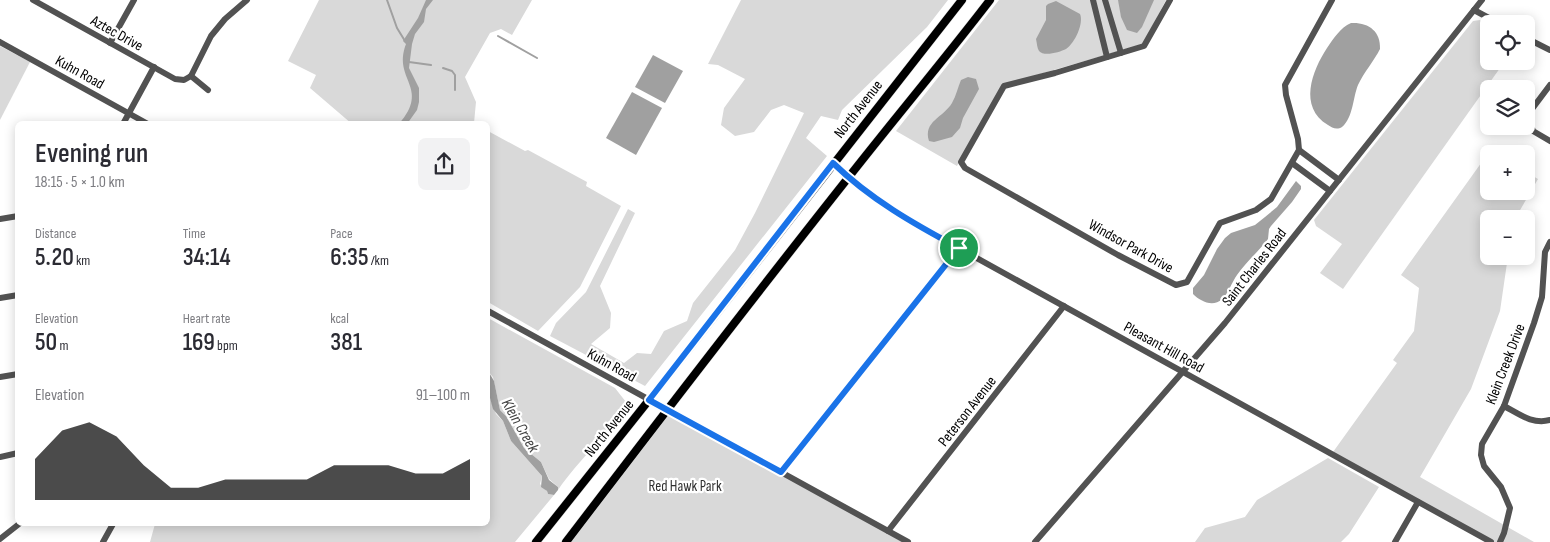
<!DOCTYPE html>
<html lang="en">
<head>
<meta charset="utf-8">
<style>
  body { margin:0; font-family:"Sofia Sans Condensed",sans-serif; background:#f2f2f3; color:#2b2b33; height:100vh; display:flex; flex-direction:column; font-size:19px; white-space:nowrap }
  * { box-sizing:border-box; margin:0 }
  p { font-size:16px; color:#7c7c81 }
  .icon { flex:none; width:28px; height:28px; fill:none; stroke:currentColor; stroke-width:2; stroke-linecap:round; stroke-linejoin:round }
  .map { position:relative; flex:1; overflow:hidden }
  .drawer { position:absolute; left:15px; top:121px; width:475px; height:405px; display:flex; flex-direction:column; background:#fff; border-radius:8px; box-shadow:0 2px 12px #0003 }
  .drawer>* { flex:none }
  .controls { position:absolute; left:1480px; top:15px; display:grid; gap:10px }
  .controls a { display:grid; place-items:center; width:55px; height:55px; border-radius:8px; background:#fff; box-shadow:0 2px 12px #0003; font-size:25px }
  .pin { position:absolute; display:grid; place-items:center; width:42px; height:42px; color:#fff; margin:-21px; border:2px solid #fff; border-radius:50%; box-shadow:0 1px 5px #0007 }
  .round { display:grid; place-items:center; flex:none; width:52px; height:52px; border-radius:8px; background:#f2f2f3 }
  .overview { display:flex; align-items:center; justify-content:space-between; height:85px; padding:0 20px }
  h1 { font-size:28px; font-weight:600; line-height:38px }
  .stats { display:grid; grid-template-columns:repeat(3,1fr); gap:8px; height:85px; padding:5px 20px }
  .stats div { display:grid; align-content:center }
  .stats b { font-size:25px; font-weight:600 }
  .stats small { font-size:14px; font-weight:400 }
  .stats p { font-size:14px }
  .chart { height:140px; padding:10px 20px }
  .chart p { display:flex; justify-content:space-between }
  .chart svg { width:100%; height:90px; margin-top:5px; fill:#000; opacity:.7 }
  .map>svg:first-child { display:block }
</style>
</head>
<body>
<div class="map">
<svg width="1550" height="542" viewBox="0 0 1550 542">
  <rect width="100%" height="100%" fill="#fff"/>
  <g fill="#d9d9d9">
    <polygon points="319,0 532,0 512,35 501,29 490,33 465,77 476,102 474,123 475,124 352,124 310,88 316,75 288,61"/>
    <polygon points="741,0 948,0 927,27 842,110 838,120 821,116 806,138 827,156 645,386 550,336 556,323 586,292 628,209 635,213 600,286 611,313 610,328 591,344 624,363 637,353 651,354 664,331 687,321 693,303 735,250 755,213 804,113 784,105 771,110 754,132 735,136 721,125 724,108 745,79 718,65 708,64"/>
    <polygon points="999,0 1166,0 1143,44 1002,85 957,166 896,131"/>
    <polygon points="1480,20 1489,25 1489,61 1505,61 1343,289 1320,273 1342,244 1316,226 1314,220 1473,21"/>
    <polygon points="0,46 30,62 0,120"/>
    <polygon points="488,131 525,151 528,150 587,182 586,186 621,206 580,287 538,331 488,302"/>
    <polygon points="1489,152 1493,154 1489,154 1489,191 1526,191 1526,172 1538,179 1515,219 1489,219 1489,256 1508,256 1500,311 1471,389 1420,477 1534,542 1495,542 1333,452 1397,363 1393,360 1414,331 1419,288 1401,275"/>
    <path d="M 488,318 L 615,388 L 626,402 C 609,435 579,459 558,490 L 558,487 L 549,479 L 541,462 L 524,448 L 506,416 L 500,410 L 493,377 L 488,371 Z"/>
    <polygon points="488,383 489,385 490,398 496,414 503,421 511,441 542,476 540,484 547,491 548,494 554,495 515,542 150,542 155,524 488,524"/>
    <polygon points="669,412 908,542 567,542"/>
    <polygon points="1328,458 1379,487 1349,534 1341,542 1195,542 1205,528 1245,517 1257,500"/>
  </g>
  <g fill="#a0a0a0">
    <path d="M 426,0 L 433,0 L 426,9 L 424,22 L 415,34 L 412,44 L 409,68 L 419,88 L 419,102 L 417,110 L 407,124 L 399,124 C 431,87 392,80 406,44 L 403,41 L 418,18 Z"/>
    <polygon points="1118,0 1154,0 1142,27 1137,33 1127,30 1121,17"/>
    <path d="M 1056,1 L 1080,14 C 1084,23 1075,43 1066,49 C 1060,52 1044,57 1039,51 C 1037,48 1037,43 1036,39 L 1046,20 L 1046,6 L 1048,4 Z"/>
    <path d="M 1351,23 C 1368,22 1381,31 1380,49 C 1374,61 1364,72 1358,85 C 1353,97 1353,118 1342,127 C 1337,130 1332,128 1328,125 C 1298,107 1312,71 1327,48 C 1334,38 1340,28 1351,23 Z"/>
    <polygon points="653,55 683,71 665,103 635,87"/>
    <path d="M 968,77 L 976,79 L 979,89 L 963,118 L 960,128 L 952,137 L 934,142 L 929,141 C 923,121 943,118 952,103 C 956,96 958,87 961,80 Z"/>
    <polygon points="632,92 662,108 636,155 606,138"/>
    <path d="M 1296,181 L 1301,186 L 1301,189 L 1292,202 L 1271,226 L 1269,229 L 1268,239 C 1258,252 1246,262 1237,275 C 1232,282 1228,294 1222,299 C 1213,308 1200,301 1193,294 L 1193,288 L 1204,275 L 1217,249 L 1225,238 L 1231,233 L 1255,225 L 1265,217 L 1277,207 Z"/>
    <polygon points="488,371 494,381 500,410 506,416 524,448 541,462 549,480 558,487 558,490 554,495 548,494 547,491 541,487 542,476 511,441 503,421 493,409 490,398 489,385 488,383"/>
  </g>
  <g fill="none" stroke-linecap="round" stroke-linejoin="round">
    <g stroke="#a0a0a0" stroke-width="2">
      <polyline points="387,0 397,28 405,41"/>
      <polyline points="498,36 537,58"/>
      <polyline points="409,62 431,65"/>
      <polyline points="443,68 452,71 455,75 455,90"/>
      <polyline points="488,389 491,396"/>
    </g>
    <defs>
      <g id="major">
        <polyline points="536,542 649,400 962,0"/>
        <path d="M 566,542 C 659,420 753,298 848,178 C 895,118 944,60 990,0"/>
      </g>
    </defs>
    <use href="#major" stroke="#dbdbdb" stroke-width="9"/>
    <g stroke="#525252" stroke-width="6">
      <polyline points="33,0 175,79 184,80 191,76"/>
      <polyline points="1093,0 1107,57"/>
      <polyline points="1105,0 1121,53"/>
      <polyline points="1170,0 1144,46 1055,73 1004,86 961,162 965,168 1118,255 1176,285 1187,282 1220,223 1256,210 1271,199 1299,150 1298,139 1286,95 1285,85 1332,0"/>
      <polyline points="1474,10 1500,24"/>
      <polyline points="1526,38 1550,50"/>
      <polyline points="0,42 148,124"/>
      <polyline points="110,43 134,0"/>
      <polyline points="191,76 211,36 225,19 247,0"/>
      <polyline points="191,76 208,90"/>
      <polyline points="1550,85 1532,109 1529,119 1533,131 1550,141"/>
      <polyline points="123,124 154,67"/>
      <polyline points="1299,150 1339,180"/>
      <polyline points="833,163 848,178 906,219 1491,542"/>
      <polyline points="1292,163 1330,191"/>
      <polyline points="0,219 18,216"/>
      <polyline points="0,298 18,295"/>
      <polyline points="488,311 908,542"/>
      <polyline points="0,377 18,374"/>
      <path d="M 1504,406 C 1519,414 1533,425 1550,420"/>
      <polyline points="0,457 18,453"/>
      <polyline points="781,472 959,248"/>
      <polyline points="888,531 1064,306"/>
      <polyline points="0,539 19,524"/>
      <polyline points="103,542 113,524"/>
      <polyline points="1035,542 1225,323 1482,0"/>
      <polyline points="1395,542 1418,502"/>
      <polyline points="1500,542 1504,533 1510,508 1501,487 1484,466 1481,455 1482,444 1504,406 1534,323 1542,297 1545,252 1550,242"/>
    </g>
    <use href="#major" stroke="#000" stroke-width="8"/>
  </g>
  <g fill="none" stroke-linecap="round" stroke-linejoin="round">
    <defs>
      <path id="route" d="M 833,163 C 870,199 914,224 959,248 L 781,472 L 649,400 Z"/>
    </defs>
    <use href="#route" stroke="#fff" stroke-width="10"/>
    <use href="#route" stroke="#1a73e8" stroke-width="6"/>
  </g>
  <g text-anchor="middle" stroke-width="4.5" stroke-linejoin="round" paint-order="stroke">
    <g font-size="15" fill="#000" stroke="#fff">
      <text transform="translate(117 33) rotate(29)" y="5">Aztec Drive</text>
      <text transform="translate(80 72) rotate(29)" y="5">Kuhn Road</text>
      <text transform="translate(858 109) rotate(-52)" y="5">North Avenue</text>
      <text transform="translate(1131 246) rotate(29)" y="5">Windsor Park Drive</text>
      <text transform="translate(1254 267) rotate(-52)" y="5">Saint Charles Road</text>
      <text transform="translate(1164 347) rotate(29)" y="5">Pleasant Hill Road</text>
      <text transform="translate(1505 364) rotate(-69)" y="5">Klein Creek Drive</text>
      <text transform="translate(612 365) rotate(29)" y="5">Kuhn Road</text>
      <text transform="translate(967 411) rotate(-52)" y="5">Peterson Avenue</text>
      <text transform="translate(609 428) rotate(-51)" y="5">North Avenue</text>
    </g>
    <g font-size="15" fill="#303030" stroke="#fff">
      <text x="685" y="491">Red Hawk Park</text>
    </g>
    <g font-size="16" font-style="italic" fill="#414141" stroke="#fff">
      <text transform="translate(521 425) rotate(60)" y="6">Klein Creek</text>
    </g>
  </g>
</svg>
<div class="controls">
<a><svg class="icon" aria-label="locate" viewBox="0 0 24 24"><circle cx="12" cy="12" r="6"/><path d="M12 2v4M12 18v4M2 12h4M18 12h4"/></svg></a>
<a><svg class="icon" aria-label="layers" viewBox="0 0 24 24"><path d="M12 4l9 5-9 5-9-5zM3 14l9 5 9-5"/></svg></a>
<a>+</a>
<a>−</a>
</div>
<div class="pin" style="left:959px;top:248px;background:#1e9e55"><svg class="icon" aria-label="arrive" viewBox="0 0 24 24"><path d="M6 21V4h12l-3 4 3 4H6"/></svg></div>
<section class="drawer">
<div class="overview"><div><h1>Evening run</h1><p>18:15 · 5 × 1.0 km</p></div><a class="round"><svg class="icon" aria-label="share" viewBox="0 0 24 24"><path d="M12 15V3M7 8l5-5 5 5M5 13v7h14v-7"/></svg></a></div>
<div class="stats">
<div><p>Distance</p><b>5.20<small> km</small></b></div>
<div><p>Time</p><b>34:14</b></div>
<div><p>Pace</p><b>6:35<small> /km</small></b></div>
</div>
<div class="stats">
<div><p>Elevation</p><b>50<small> m</small></b></div>
<div><p>Heart rate</p><b>169<small> bpm</small></b></div>
<div><p>kcal</p><b>381</b></div>
</div>
<div class="chart"><p><span>Elevation</span>91–100 m</p>
<svg viewBox="0 0 160 44" preserveAspectRatio="none"><path d="M0 44V24L10 10L20 6L30 13L40 27L50 38L60 38L70 34L80 34L90 34L100 34L110 27L120 27L130 27L140 31L150 31L160 24V44z"/></svg>
</div>
</section>
</div>
</body>
</html>
